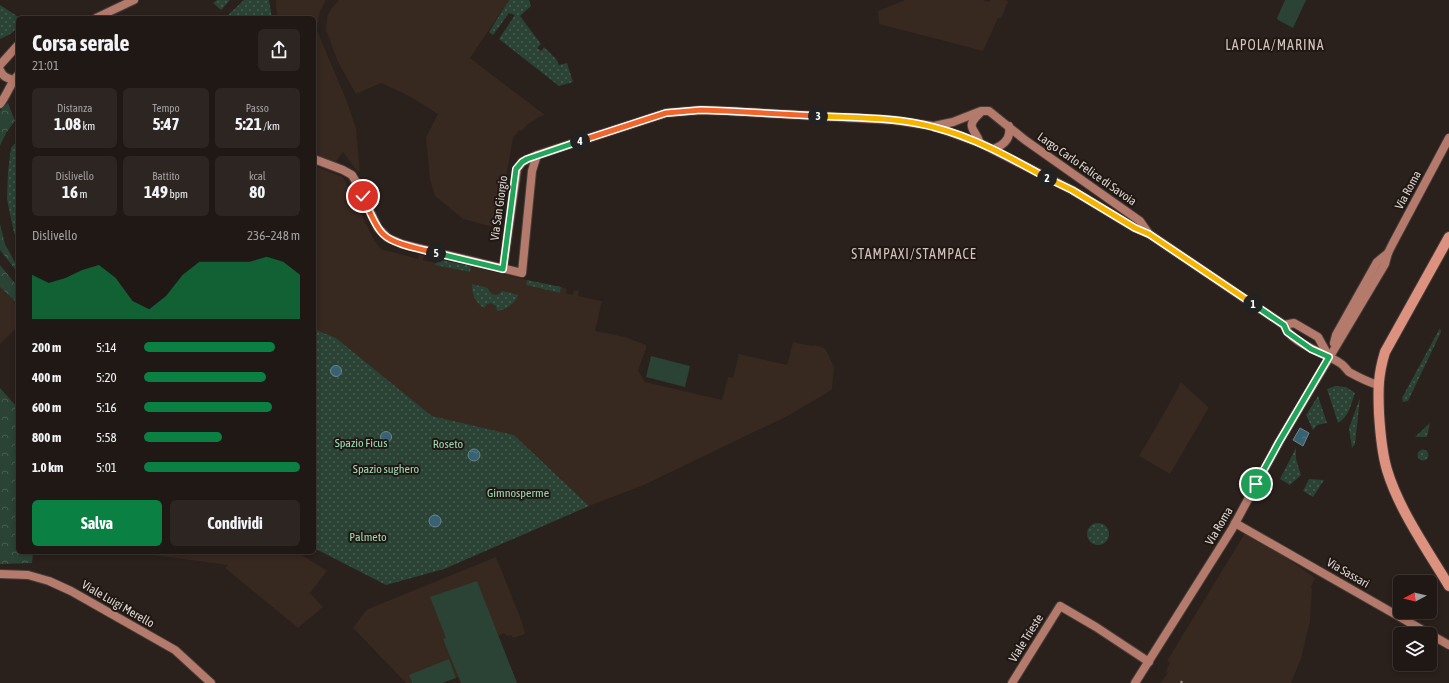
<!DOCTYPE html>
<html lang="it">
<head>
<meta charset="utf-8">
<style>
  body { margin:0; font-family:"Asap Condensed",sans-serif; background:#2d2522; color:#f1f3f6; height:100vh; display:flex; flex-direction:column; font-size:15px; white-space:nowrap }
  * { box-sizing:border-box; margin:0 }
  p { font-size:13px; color:#a2a0a0 }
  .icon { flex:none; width:22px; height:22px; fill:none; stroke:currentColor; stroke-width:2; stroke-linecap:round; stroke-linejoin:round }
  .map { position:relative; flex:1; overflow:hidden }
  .details { position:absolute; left:16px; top:16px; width:300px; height:538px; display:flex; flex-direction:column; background:#201815; border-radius:6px; box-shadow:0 2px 6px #0003,0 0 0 1px #3d3734 }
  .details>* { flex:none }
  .needle { width:26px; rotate:263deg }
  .buttons { position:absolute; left:1393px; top:575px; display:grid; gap:8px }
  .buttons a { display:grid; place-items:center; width:44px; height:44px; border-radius:6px; background:#201815; box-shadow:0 2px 6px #0003,0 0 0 1px #3d3734; font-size:20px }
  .pin { position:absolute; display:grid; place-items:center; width:34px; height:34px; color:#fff; margin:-17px; border:2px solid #fff; border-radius:50%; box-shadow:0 1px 4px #0007 }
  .km { position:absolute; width:20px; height:20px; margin:-10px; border-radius:50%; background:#222; color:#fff; font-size:11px; line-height:20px; text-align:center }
  .round { display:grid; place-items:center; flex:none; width:42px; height:42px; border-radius:6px; background:#2d2522 }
  .headline { display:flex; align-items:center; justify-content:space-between; height:68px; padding:0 16px }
  h1 { font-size:22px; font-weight:700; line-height:30px }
  .figures { display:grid; grid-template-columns:repeat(3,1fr); gap:6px; height:68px; padding:4px 16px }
  .figures div { display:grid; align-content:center; border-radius:6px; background:#2d2522; text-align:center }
  .figures b { font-size:17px; font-weight:700 }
  .figures small { font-size:11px; font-weight:400 }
  .figures p { font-size:11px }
  .chart { height:112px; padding:8px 16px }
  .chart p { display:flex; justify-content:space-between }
  .chart svg { width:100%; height:72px; margin-top:4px; fill:#0b8043; opacity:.7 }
  .cta { display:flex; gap:8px; margin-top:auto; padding:8px 16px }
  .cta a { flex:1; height:46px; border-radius:6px; background:#0b8043; color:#fff; font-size:16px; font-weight:700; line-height:46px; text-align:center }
  .cta a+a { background:#2d2522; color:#f1f3f6 }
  ul { padding:0 16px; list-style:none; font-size:13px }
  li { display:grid; grid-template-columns:64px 48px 1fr; align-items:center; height:30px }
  li i { height:10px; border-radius:5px; background:#0b8043 }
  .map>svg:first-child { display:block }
</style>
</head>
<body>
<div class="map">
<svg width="1449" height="683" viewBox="0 0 1449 683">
  <defs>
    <pattern id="grass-dots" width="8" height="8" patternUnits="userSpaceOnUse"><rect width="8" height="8" fill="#2a4335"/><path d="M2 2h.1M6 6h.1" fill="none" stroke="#485d51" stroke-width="1.8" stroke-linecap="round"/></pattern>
    <pattern id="park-crowns" width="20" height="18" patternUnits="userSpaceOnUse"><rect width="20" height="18" fill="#2a4335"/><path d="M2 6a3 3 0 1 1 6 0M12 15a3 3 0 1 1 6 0" fill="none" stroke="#485d51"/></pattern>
    <pattern id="water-ripples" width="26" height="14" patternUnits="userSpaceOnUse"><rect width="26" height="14" fill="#386171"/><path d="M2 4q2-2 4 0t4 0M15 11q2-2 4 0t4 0" fill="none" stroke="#547784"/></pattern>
  </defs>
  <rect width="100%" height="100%" fill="#2a201c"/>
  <g fill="#372820">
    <polygon points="276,0 326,0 320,11 317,30 323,45 346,99 356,128 360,172 357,171 343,152 335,163 314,156 314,18 277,18"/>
    <polygon points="339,0 509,0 470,58 545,115 539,117 528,124 521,131 519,130 513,138 497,228 463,219 435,196 430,180 426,137 438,114 409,96 381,83 356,94 338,62 326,30 327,17 331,9"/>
    <polygon points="905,0 983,0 989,2 991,0 1006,0 1008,2 1001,18 998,18 983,51 879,24 878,11"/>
    <polygon points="314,166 343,177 374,240 381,249 418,259 419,254 424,256 423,260 430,262 431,257 436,259 435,264 470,272 471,266 527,280 526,285 560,293 561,287 567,289 566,293 573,295 574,290 579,291 578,296 602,301 595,331 625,337 646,345 646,349 638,370 645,382 722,400 728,377 733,378 739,354 787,365 793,342 811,346 815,345 824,348 826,350 834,367 832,389 825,394 784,418 758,430 644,485 589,506 514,435 432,416 336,338 314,329"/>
    <polygon points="0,287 18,304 18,326 0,344"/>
    <polygon points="1181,382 1208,407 1208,409 1170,474 1139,456 1166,410"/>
    <polygon points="1245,533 1294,563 1315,578 1311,587 1312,589 1310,621 1301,659 1291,683 1160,683 1168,673 1166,671 1170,663 1167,661"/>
    <polygon points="153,552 297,552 327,571 310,593 323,607 298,628 225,568 228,565 153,555"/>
    <polygon points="496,557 522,622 525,634 513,638 511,635 507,636 504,633 498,636 517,683 461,683 458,677 442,683 406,683 353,628 364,613 368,609"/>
  </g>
  <g fill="url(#grass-dots)">
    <polygon points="217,0 230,0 221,10 213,3"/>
    <polygon points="244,0 269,0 272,18 225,18"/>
    <polygon points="509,0 529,0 531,6 520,16 541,44 537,48 541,51 544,47 556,59 559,65 567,63 573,82 559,86 499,39 515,15 509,13 493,35 489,32"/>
    <path d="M 0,5 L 20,18 L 18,18 C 18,32 11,34 0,39 Z"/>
    <polygon points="18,140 18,239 14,233 7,199 8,172 11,148"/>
    <polygon points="436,259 471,266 470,272 435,265"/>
    <polygon points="527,280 561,287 560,293 526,285"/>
    <path d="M 472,284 L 488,288 C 490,295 497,298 502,291 L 518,295 L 518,296 C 513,305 507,309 497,311 L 496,306 L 491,303 L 487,304 L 484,308 C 475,302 472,295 472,284 Z"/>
    <polygon points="1440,328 1441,332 1408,401 1403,402 1402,398"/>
    <polygon points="314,329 336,338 432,416 514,435 589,506 444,569 386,585 314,548"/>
    <path d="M 1335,386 L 1346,387 L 1355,393 C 1351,404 1349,417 1338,423 L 1327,389 Z"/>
    <polygon points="1318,396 1327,423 1317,425 1313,430 1306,415"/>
    <polygon points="1360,398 1355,444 1352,448 1349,428"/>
    <polygon points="1430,423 1427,437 1415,437"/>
    <polygon points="1296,448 1296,459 1301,475 1290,485 1280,479"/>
    <circle cx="1423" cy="455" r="5.5"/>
    <polygon points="1309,479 1324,480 1313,497 1303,491"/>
    <circle cx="1098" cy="534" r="11"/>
  </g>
  <g fill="url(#park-crowns)">
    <polygon points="8,103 15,121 6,133 0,146 0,111 3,107"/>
    <polygon points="0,224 5,244 18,268 18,273 0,250"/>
    <polygon points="0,265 18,287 18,304 0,287"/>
    <polygon points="0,388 18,408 18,552 33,552 32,563 0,564"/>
  </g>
  <g fill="#2a4335">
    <polygon points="1285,0 1306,0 1293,28 1278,20 1277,18"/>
    <polygon points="651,356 690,366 685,387 646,377"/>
    <polygon points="477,581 517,683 461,683 443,639 446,638 430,597"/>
    <polygon points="449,659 456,678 442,683 412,683 409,675"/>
  </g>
  <g fill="url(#water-ripples)" stroke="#6a848e">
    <circle cx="336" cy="371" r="5.5"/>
    <polygon points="1300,428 1309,433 1303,446 1293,440"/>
    <circle cx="386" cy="437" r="5.5"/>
    <circle cx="474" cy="455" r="6"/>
    <circle cx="435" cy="521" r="6"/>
  </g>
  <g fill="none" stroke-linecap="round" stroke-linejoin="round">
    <defs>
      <g id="secondary">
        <polyline points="96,18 134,0"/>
        <polyline points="0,65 18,45"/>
        <path d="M 0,70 C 3,77 7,78 14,80"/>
        <path d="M 0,104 C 7,95 10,84 18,75"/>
        <path d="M 980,113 C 964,128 975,128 980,143"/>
        <polyline points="934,126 953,122 981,111 989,111 1025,140 1140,221 1149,234"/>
        <path d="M 993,149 C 1005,145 1011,138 1009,126"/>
        <polyline points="314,159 343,170 352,175 356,182 378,228 388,238 402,244 422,249 522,273 532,171 537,155"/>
        <path d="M 503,269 L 517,169 L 522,162 L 537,155 L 666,113 L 701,110 L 727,111 L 893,120 L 933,126 L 980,143 L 1072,190 L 1135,228 L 1149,234 L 1284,325 C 1291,344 1324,352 1340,363 C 1344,365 1346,369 1349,372 C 1358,377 1368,382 1378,385"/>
        <polyline points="1284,325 1294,323 1318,337 1329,357"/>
        <polyline points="1334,343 1336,335 1377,262 1388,253"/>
        <polyline points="1235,523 1449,645"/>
        <polyline points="0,574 28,575 49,581 71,591 175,650 211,683"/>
        <polyline points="1012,683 1060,606 1096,627 1149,662"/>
        <polyline points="1135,683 1232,529 1279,442 1385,264 1388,253 1393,243 1449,138"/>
      </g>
      <path id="primary" d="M 1449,237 L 1385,352 C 1378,375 1378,389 1379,413 C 1380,430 1382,453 1387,470 C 1399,510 1428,551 1449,586"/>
    </defs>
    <use href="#secondary" stroke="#473d39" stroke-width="10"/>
    <use href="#primary" stroke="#473d39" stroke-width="12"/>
    <use href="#secondary" stroke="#b47a6b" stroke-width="8"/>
    <use href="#primary" stroke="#dd927f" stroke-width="10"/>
    <polyline stroke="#8b837f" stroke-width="2.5" stroke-dasharray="5 5" stroke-linecap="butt" points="1181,683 1182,681"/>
  </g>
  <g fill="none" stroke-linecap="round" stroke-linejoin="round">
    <defs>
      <polyline id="split-1" points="1253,304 1284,325 1287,332 1311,349 1329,357 1279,442 1256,484"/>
      <polyline id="split-2" points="1047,178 1072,190 1135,228 1149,234 1253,304"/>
      <path id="split-3" d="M 818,116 C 856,118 896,117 933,127 C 974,137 1011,158 1047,178"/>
      <polyline id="split-4" points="580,141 666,113 701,110 727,111 818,116"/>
      <polyline id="split-5" points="436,253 503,269 516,169 522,162 527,159 580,141"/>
      <path id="split-6" d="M 363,196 C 368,208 374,225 383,234 C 394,245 421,249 436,253"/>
    </defs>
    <use href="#split-1" stroke="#fff" stroke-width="8"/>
    <use href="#split-2" stroke="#fff" stroke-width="8"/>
    <use href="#split-3" stroke="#fff" stroke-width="8"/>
    <use href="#split-4" stroke="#fff" stroke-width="8"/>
    <use href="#split-5" stroke="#fff" stroke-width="8"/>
    <use href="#split-6" stroke="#fff" stroke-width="8"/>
    <use href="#split-1" stroke="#22a559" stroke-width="5"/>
    <use href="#split-2" stroke="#f5b400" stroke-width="5"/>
    <use href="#split-3" stroke="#f5b400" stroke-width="5"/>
    <use href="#split-4" stroke="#f0652b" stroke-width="5"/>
    <use href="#split-5" stroke="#22a559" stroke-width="5"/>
    <use href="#split-6" stroke="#f0652b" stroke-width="5"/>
  </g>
  <g text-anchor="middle" stroke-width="4" stroke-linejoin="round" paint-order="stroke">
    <g font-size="12" fill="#ddd7d3" stroke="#201713">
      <text transform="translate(1087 169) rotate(35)" y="4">Largo Carlo Felice di Savoia</text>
      <text transform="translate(1408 190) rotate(-62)" y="4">Via Roma</text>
      <text transform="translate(499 208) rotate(-82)" y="4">Via San Giorgio</text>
      <text transform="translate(1219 526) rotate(-59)" y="4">Via Roma</text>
      <text transform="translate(1348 573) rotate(30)" y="4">Via Sassari</text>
      <text transform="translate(118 604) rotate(30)" y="4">Viale Luigi Merello</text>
      <text transform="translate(1026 638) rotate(-58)" y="4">Viale Trieste</text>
    </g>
    <g font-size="12" fill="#9cdcb7" stroke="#201713">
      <text x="361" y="447">Spazio Ficus</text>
      <text x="448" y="448">Roseto</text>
      <text x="386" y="473">Spazio sughero</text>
      <text x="518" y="497">Gimnosperme</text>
      <text x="368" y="541">Palmeto</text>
    </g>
    <g font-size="14" letter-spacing="1" fill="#d1c4bd" stroke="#201713">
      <text x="1275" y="50">LAPOLA/MARINA</text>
      <text x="914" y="259">STAMPAXI/STAMPACE</text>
    </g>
  </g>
</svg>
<div class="buttons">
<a><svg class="needle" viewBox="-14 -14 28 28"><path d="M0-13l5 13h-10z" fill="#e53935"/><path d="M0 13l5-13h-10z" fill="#a2a0a0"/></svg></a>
<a><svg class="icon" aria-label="layers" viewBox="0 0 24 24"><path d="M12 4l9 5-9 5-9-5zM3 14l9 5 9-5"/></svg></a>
</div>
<div class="pin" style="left:1256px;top:484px;background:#1e9e55"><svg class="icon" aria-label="arrive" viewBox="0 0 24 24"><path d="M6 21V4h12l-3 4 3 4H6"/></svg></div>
<div class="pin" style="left:363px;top:196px;background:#d93025"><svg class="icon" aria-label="check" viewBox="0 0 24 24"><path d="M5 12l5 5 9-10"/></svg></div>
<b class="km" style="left:1253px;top:304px">1</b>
<b class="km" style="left:1047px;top:178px">2</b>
<b class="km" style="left:818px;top:116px">3</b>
<b class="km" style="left:580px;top:141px">4</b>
<b class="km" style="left:436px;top:253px">5</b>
<section class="details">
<div class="headline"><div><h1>Corsa serale</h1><p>21:01</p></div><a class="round"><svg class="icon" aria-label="share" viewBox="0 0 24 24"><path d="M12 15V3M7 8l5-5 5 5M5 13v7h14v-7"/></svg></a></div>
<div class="figures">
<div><p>Distanza</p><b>1.08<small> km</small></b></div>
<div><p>Tempo</p><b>5:47</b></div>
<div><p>Passo</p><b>5:21<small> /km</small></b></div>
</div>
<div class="figures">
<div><p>Dislivello</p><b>16<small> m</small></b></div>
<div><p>Battito</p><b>149<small> bpm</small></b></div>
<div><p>kcal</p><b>80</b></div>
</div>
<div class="chart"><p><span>Dislivello</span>236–248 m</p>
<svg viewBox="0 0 160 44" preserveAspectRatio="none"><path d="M0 44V17L10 22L20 19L30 14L40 11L50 19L60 33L70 38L80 30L90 17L100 9L110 9L120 9L130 9L140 6L150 9L160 17V44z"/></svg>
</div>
<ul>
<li><b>200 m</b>5:14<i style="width:84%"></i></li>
<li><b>400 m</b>5:20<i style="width:78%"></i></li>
<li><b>600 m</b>5:16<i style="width:82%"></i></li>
<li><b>800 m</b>5:58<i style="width:50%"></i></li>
<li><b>1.0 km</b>5:01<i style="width:100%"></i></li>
</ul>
<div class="cta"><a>Salva</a><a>Condividi</a></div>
</section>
</div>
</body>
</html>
